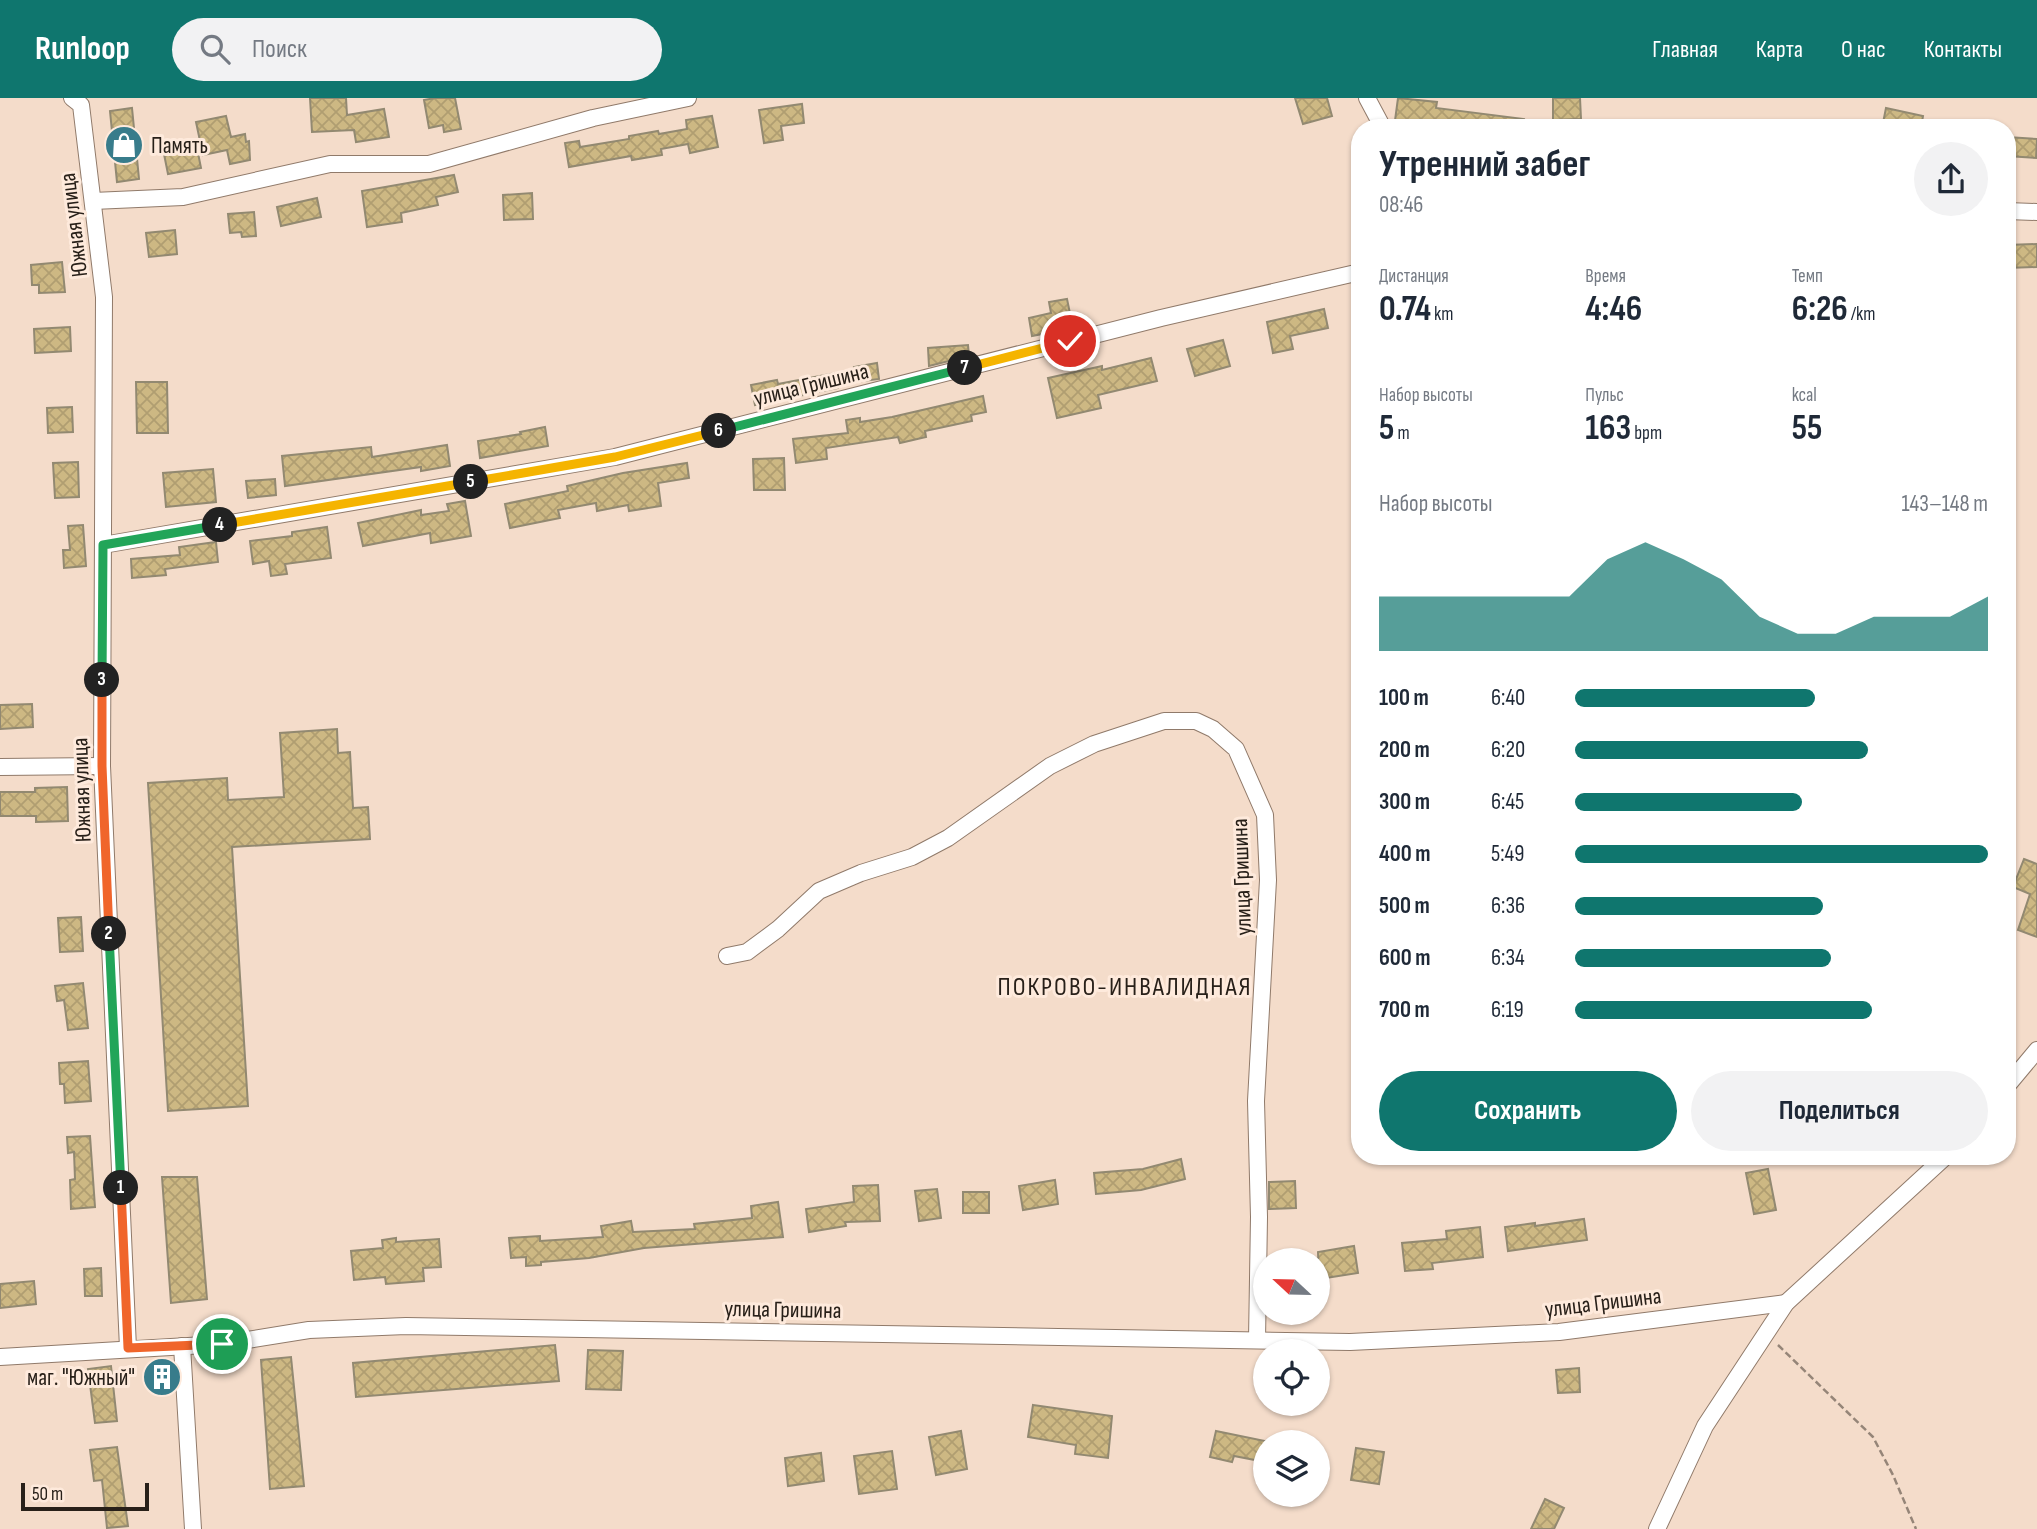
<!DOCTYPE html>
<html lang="ru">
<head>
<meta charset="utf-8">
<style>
  body { margin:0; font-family:"Sofia Sans Condensed",sans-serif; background:#f2f2f3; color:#1f2937; height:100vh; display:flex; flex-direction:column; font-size:26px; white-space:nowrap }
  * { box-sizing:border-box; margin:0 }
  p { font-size:23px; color:#747a83 }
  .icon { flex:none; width:38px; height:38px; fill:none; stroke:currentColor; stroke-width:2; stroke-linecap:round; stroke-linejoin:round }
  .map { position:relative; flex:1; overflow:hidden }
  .drawer { position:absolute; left:1351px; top:21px; width:665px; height:1046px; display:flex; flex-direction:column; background:#fff; border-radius:28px; box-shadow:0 2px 5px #0004 }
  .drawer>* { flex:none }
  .needle { width:46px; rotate:292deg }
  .fabs { position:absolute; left:1253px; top:1150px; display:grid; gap:14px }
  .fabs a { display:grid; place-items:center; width:77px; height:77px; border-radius:50%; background:#fff; box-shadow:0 2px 5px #0004; font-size:35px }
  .scale { position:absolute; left:21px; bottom:18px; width:128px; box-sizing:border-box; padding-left:7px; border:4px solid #282019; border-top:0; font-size:19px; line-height:24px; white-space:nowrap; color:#282019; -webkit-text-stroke:5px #feeadc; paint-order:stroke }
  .pin { position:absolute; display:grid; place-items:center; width:60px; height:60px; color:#fff; margin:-30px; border:4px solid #fff; border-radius:50%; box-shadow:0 2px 7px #0007 }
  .km { position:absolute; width:35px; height:35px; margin:-18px; border-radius:50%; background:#222; color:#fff; font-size:19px; line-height:35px; text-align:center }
  .round { display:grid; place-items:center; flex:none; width:74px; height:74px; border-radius:37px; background:#f2f2f3 }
  .overview { display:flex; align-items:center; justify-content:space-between; height:119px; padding:0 28px }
  h1 { font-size:38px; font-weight:700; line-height:52px }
  .stats { display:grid; grid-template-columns:repeat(3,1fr); gap:10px; height:119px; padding:7px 28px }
  .stats div { display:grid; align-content:center }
  .stats b { font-size:35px; font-weight:700 }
  .stats small { font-size:19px; font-weight:400 }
  .stats p { font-size:19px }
  .chart { height:196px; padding:14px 28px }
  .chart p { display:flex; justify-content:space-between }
  .chart svg { width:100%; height:126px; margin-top:7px; fill:#0f766e; opacity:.7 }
  .primary-button { display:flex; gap:14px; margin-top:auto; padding:14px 28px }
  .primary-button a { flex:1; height:80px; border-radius:42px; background:#0f766e; color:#fff; font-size:28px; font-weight:700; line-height:80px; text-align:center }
  .primary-button a+a { background:#f2f2f3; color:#1f2937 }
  ul { padding:0 28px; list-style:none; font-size:23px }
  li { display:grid; grid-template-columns:112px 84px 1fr; align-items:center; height:52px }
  li i { height:18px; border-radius:9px; background:#0f766e }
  header { display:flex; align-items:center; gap:42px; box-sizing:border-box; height:98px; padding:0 35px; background:#0f766e; color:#fff }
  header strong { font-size:33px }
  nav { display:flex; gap:38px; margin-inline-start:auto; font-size:24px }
  .search { width:490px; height:63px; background:#f2f2f3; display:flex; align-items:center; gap:18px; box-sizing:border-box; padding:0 24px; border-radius:38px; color:#747a83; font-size:26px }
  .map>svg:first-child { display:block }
</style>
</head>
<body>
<header>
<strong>Runloop</strong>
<div class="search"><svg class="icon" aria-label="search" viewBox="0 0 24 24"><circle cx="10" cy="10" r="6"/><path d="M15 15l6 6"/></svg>Поиск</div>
<nav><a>Главная</a><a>Карта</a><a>О нас</a><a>Контакты</a></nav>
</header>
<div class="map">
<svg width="2037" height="1431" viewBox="0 0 2037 1431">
  <defs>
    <pattern id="building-cross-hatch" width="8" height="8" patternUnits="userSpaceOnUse" patternTransform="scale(1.75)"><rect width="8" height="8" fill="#cdb883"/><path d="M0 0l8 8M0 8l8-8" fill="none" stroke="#b09e71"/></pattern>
  </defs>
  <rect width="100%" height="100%" fill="#f4dcca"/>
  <g fill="url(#building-cross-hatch)" stroke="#928971" stroke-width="2">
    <polygon points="310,0 346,0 347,17 384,11 389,39 356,44 354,32 312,34"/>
    <polygon points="435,0 455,0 461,31 444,34 443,27 429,30 424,2"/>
    <polygon points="1295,0 1327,0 1332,18 1303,26"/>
    <polygon points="1398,0 1437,4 1436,10 1524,21 1523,30 1394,30"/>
    <polygon points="1553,0 1580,0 1581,21 1553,22"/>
    <polygon points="802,6 804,25 781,28 783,42 764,45 759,12"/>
    <polygon points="132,10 139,81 117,84 110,13"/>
    <polygon points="1886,10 1923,18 1921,30 1882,30"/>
    <polygon points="226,18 231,39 245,36 246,44 249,43 250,62 230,66 227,52 203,57 196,24"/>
    <polygon points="712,18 718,49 690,55 688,46 661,51 662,57 632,62 631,58 569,69 565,45 579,43 580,49 629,41 629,38 658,33 659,36 687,31 686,22"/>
    <polygon points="2007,39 2037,41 2036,60 2007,58"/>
    <polygon points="197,50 201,70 168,76 164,56"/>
    <polygon points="454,77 458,94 436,99 438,107 401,115 402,124 367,129 362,93"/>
    <polygon points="532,95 533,121 504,122 503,97"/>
    <polygon points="317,100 321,119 281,128 277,109"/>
    <polygon points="254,114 256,138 242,139 241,134 230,135 228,116"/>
    <polygon points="175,132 177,156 149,159 146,135"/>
    <polygon points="2037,146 2037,169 2007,170 2007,147"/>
    <polygon points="62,164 65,194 39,195 39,187 32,187 31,167"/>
    <polygon points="1067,201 1073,230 1032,238 1029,220 1051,215 1049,204"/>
    <polygon points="1324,211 1328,230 1290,238 1293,251 1273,255 1267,224"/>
    <polygon points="70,229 71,253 35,255 34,231"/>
    <polygon points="1223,242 1230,268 1195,278 1187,251"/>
    <polygon points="968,247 969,258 929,268 928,250"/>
    <polygon points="1151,260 1157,283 1098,297 1101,310 1057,320 1048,280 1102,268 1102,272"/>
    <polygon points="877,265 879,281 856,284 854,269"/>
    <polygon points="836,275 838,290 755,307 751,287 777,282 778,286"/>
    <polygon points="136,284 167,284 168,335 137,335"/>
    <polygon points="983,298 986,314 971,317 972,323 925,333 926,339 900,345 898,339 826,350 827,361 796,365 793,341 848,335 846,322 860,320 860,324 892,319"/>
    <polygon points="72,309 73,334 48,335 47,310"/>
    <polygon points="545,329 548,348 480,360 478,343 521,336 520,334"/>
    <polygon points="447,347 450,368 421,373 421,369 285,388 282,358 371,349 372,359"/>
    <polygon points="784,360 785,392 754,392 753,361"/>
    <polygon points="78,364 79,399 55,400 53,365"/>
    <polygon points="687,365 689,380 658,385 661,408 629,413 628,407 597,413 596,405 558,412 560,420 510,430 505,406 568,393 567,388 623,375"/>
    <polygon points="213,371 216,404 166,409 163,375"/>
    <polygon points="275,381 276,397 248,400 246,383"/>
    <polygon points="465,403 471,438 431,445 430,435 363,448 358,425 421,412 421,417 449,413 447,406"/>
    <polygon points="83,427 86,468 64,470 63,452 70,452 68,428"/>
    <polygon points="327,429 331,460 285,466 287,476 271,478 269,463 253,466 250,443 292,438 292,434"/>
    <polygon points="216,444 218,464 165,471 166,477 132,480 131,461 180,457 179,449"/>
    <polygon points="32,606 33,629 0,631 0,607"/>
    <polygon points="337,631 338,655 350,654 353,710 368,709 370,741 232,749 248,1008 168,1013 148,685 227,680 228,702 284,699 280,635"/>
    <polygon points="67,689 68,723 36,724 36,718 0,718 0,694 35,694 35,690"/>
    <polygon points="2024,761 2037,766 2037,839 2018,832 2030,796 2013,789"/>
    <polygon points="81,819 83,853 60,854 58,820"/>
    <polygon points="83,885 88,930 68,932 64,902 57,903 55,888"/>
    <polygon points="88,963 91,1003 65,1005 64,986 60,986 59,965"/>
    <polygon points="90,1038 95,1109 71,1111 70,1082 75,1081 74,1054 68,1055 67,1039"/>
    <polygon points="1181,1061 1185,1081 1141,1092 1096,1096 1094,1075 1143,1071"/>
    <polygon points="1768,1071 1776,1112 1754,1116 1746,1075"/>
    <polygon points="162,1079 197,1079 207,1201 171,1205"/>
    <polygon points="1055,1082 1058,1106 1023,1112 1019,1088"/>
    <polygon points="1295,1083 1296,1110 1269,1111 1269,1084"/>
    <polygon points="878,1087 880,1123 845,1124 846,1128 809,1134 806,1111 854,1104 853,1088"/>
    <polygon points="937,1091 941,1120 919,1123 915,1093"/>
    <rect x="963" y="1094" width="26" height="21"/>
    <polygon points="778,1104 783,1139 644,1150 589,1160 541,1164 541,1167 526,1168 526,1159 511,1160 509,1140 540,1138 540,1143 603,1139 601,1128 631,1123 633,1134 695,1131 694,1126 752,1120 751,1108"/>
    <polygon points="1584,1121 1587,1142 1508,1153 1505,1129 1535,1125 1535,1128"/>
    <polygon points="1480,1129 1483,1159 1432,1165 1433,1171 1405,1173 1402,1145 1447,1141 1446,1133"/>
    <polygon points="396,1140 396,1144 439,1141 441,1169 423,1170 424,1183 386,1186 385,1179 354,1182 351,1153 383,1150 382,1142"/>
    <polygon points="1354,1148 1358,1175 1319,1181 1318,1154"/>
    <polygon points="101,1170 102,1198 85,1198 84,1171"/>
    <polygon points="34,1183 36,1206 0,1210 0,1186"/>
    <polygon points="555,1247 559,1283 356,1299 353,1265"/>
    <polygon points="588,1252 623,1253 621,1292 586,1291"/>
    <polygon points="291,1259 304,1388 270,1391 261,1262"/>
    <polygon points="111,1268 117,1323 95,1325 88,1271"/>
    <polygon points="173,1269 174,1288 150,1289 149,1270"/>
    <polygon points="1579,1270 1580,1294 1558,1295 1556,1272"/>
    <polygon points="1033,1307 1112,1318 1108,1360 1075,1356 1076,1347 1028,1339"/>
    <polygon points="961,1333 967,1371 936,1377 929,1339"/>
    <polygon points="1216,1333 1265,1343 1265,1364 1234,1358 1232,1364 1210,1359"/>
    <polygon points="117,1349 128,1428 107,1430 102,1382 94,1383 90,1352"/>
    <polygon points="1356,1350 1384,1354 1379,1386 1351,1382"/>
    <polygon points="892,1353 897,1391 859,1396 854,1358"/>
    <polygon points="821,1355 824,1383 788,1388 785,1360"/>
    <polygon points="1545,1401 1564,1410 1554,1431 1531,1431"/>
  </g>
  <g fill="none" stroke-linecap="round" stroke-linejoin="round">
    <defs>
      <g id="minor">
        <polyline points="72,0 81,7 104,199 102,668 128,1250"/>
        <polyline points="1367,0 1383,30"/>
        <polyline points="93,103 183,99 330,66 429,66 593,20 688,0"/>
        <polyline points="2007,113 2037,114"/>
        <polyline points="103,447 615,359 1161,220 1360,174"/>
        <polyline points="0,669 102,668"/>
        <polyline points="727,858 747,854 778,831 819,793 861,775 912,759 948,740 1050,668 1094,646 1164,623 1196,623 1213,631 1236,651 1265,717 1268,782 1256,1003 1259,1119 1257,1242"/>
        <polyline points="2007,988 2037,952"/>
        <polyline points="182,1248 193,1431"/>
        <polyline points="0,1259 222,1246 309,1232 406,1228 1350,1244 1559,1234 1786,1205"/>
        <polyline points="1657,1431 1705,1328 1786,1205 1945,1059"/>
      </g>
    </defs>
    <use href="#minor" stroke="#907a6a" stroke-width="18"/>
    <polyline stroke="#958578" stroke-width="2.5" stroke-dasharray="7 3.5" stroke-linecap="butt" points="1778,1247 1873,1339 1893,1377 1916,1431"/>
    <use href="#minor" stroke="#fff" stroke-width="16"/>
  </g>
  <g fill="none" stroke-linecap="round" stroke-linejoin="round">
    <defs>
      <polyline id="split-1" points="121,1090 128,1250 222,1246"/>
      <polyline id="split-2" points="109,836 121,1090"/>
      <polyline id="split-3" points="102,582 102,668 109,836"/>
      <polyline id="split-4" points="102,582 103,447 220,427"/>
      <polyline id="split-5" points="220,427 471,384"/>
      <polyline id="split-6" points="471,384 615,359 719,333"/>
      <polyline id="split-7" points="719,333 965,270"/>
      <polyline id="split-8" points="965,270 1070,243"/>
    </defs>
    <use href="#split-1" stroke="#fff" stroke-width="14"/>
    <use href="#split-2" stroke="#fff" stroke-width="14"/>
    <use href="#split-3" stroke="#fff" stroke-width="14"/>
    <use href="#split-4" stroke="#fff" stroke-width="14"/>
    <use href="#split-5" stroke="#fff" stroke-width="14"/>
    <use href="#split-6" stroke="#fff" stroke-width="14"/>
    <use href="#split-7" stroke="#fff" stroke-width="14"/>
    <use href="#split-8" stroke="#fff" stroke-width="14"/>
    <use href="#split-1" stroke="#f0652b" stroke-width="9"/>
    <use href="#split-2" stroke="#22a559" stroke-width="9"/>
    <use href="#split-3" stroke="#f0652b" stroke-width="9"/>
    <use href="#split-4" stroke="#22a559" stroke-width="9"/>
    <use href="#split-5" stroke="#f5b400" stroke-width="9"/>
    <use href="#split-6" stroke="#f5b400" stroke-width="9"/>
    <use href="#split-7" stroke="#22a559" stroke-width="9"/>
    <use href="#split-8" stroke="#f5b400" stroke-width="9"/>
  </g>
  <defs>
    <symbol id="shop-disc" viewBox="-11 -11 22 22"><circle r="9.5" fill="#387c8b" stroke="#feeadc"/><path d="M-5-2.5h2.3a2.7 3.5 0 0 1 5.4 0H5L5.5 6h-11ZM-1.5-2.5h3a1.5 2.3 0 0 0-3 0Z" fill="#fff"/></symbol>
    <symbol id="building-disc" viewBox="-11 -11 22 22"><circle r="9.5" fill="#387c8b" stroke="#feeadc"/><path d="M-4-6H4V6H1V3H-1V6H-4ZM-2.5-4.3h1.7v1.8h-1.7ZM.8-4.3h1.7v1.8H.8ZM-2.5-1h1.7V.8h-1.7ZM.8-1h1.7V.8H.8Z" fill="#fff"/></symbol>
  </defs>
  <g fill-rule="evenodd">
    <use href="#shop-disc" x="102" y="25" width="44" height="44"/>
    <use href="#building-disc" x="140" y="1257" width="44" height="44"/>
  </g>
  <g text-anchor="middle" stroke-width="6" stroke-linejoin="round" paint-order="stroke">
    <g font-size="23" fill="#282019" stroke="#feeadc" text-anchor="start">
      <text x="151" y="55">Память</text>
      <text x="135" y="1287" text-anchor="end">маг. "Южный"</text>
    </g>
    <g font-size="23" fill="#282019" stroke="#feeadc">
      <text transform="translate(73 127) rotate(-97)" y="8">Южная улица</text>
      <text transform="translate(811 286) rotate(-14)" y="8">улица Гришина</text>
      <text transform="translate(81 692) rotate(-92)" y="8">Южная улица</text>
      <text transform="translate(1241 779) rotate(-92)" y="8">улица Гришина</text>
      <text transform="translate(1603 1204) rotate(-7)" y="8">улица Гришина</text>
      <text transform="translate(783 1211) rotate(1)" y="8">улица Гришина</text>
    </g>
    <g font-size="26" letter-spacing="2" fill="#282019" stroke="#feeadc">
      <text x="1125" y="897">ПОКРОВО-ИНВАЛИДНАЯ</text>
    </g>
  </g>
</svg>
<div class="fabs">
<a><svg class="needle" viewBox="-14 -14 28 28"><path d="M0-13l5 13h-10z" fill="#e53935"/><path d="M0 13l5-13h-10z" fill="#747a83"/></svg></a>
<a><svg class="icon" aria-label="locate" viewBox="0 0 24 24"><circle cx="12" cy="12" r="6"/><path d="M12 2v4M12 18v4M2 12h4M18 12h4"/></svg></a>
<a><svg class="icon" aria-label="layers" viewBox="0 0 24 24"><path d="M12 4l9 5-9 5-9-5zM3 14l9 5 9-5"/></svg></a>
</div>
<div class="scale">50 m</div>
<div class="pin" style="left:222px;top:1246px;background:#1e9e55"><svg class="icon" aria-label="arrive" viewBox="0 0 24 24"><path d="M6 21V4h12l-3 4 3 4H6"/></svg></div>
<div class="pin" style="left:1070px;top:243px;background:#d93025"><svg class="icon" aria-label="check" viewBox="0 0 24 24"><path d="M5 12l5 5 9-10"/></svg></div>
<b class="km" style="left:121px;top:1090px">1</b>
<b class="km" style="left:109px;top:836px">2</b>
<b class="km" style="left:102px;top:582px">3</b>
<b class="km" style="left:220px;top:427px">4</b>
<b class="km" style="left:471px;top:384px">5</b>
<b class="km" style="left:719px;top:333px">6</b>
<b class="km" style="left:965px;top:270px">7</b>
<section class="drawer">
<div class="overview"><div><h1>Утренний забег</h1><p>08:46</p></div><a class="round"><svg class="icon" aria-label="share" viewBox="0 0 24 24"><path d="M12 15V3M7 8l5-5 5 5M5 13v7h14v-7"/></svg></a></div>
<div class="stats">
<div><p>Дистанция</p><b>0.74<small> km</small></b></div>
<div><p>Время</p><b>4:46</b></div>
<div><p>Темп</p><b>6:26<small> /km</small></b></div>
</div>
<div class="stats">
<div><p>Набор высоты</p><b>5<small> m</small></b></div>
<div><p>Пульс</p><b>163<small> bpm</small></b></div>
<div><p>kcal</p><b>55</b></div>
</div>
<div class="chart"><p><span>Набор высоты</span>143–148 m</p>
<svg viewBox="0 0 160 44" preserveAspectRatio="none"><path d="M0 44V25L10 25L20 25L30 25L40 25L50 25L60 12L70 6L80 12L90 19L100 32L110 38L120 38L130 32L140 32L150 32L160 25V44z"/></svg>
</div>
<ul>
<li><b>100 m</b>6:40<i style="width:58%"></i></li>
<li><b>200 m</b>6:20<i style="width:71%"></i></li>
<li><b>300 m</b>6:45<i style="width:55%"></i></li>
<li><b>400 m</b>5:49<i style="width:100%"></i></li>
<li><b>500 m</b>6:36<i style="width:60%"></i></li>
<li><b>600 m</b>6:34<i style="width:62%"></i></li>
<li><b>700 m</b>6:19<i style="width:72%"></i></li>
</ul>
<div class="primary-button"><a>Сохранить</a><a>Поделиться</a></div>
</section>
</div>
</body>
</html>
